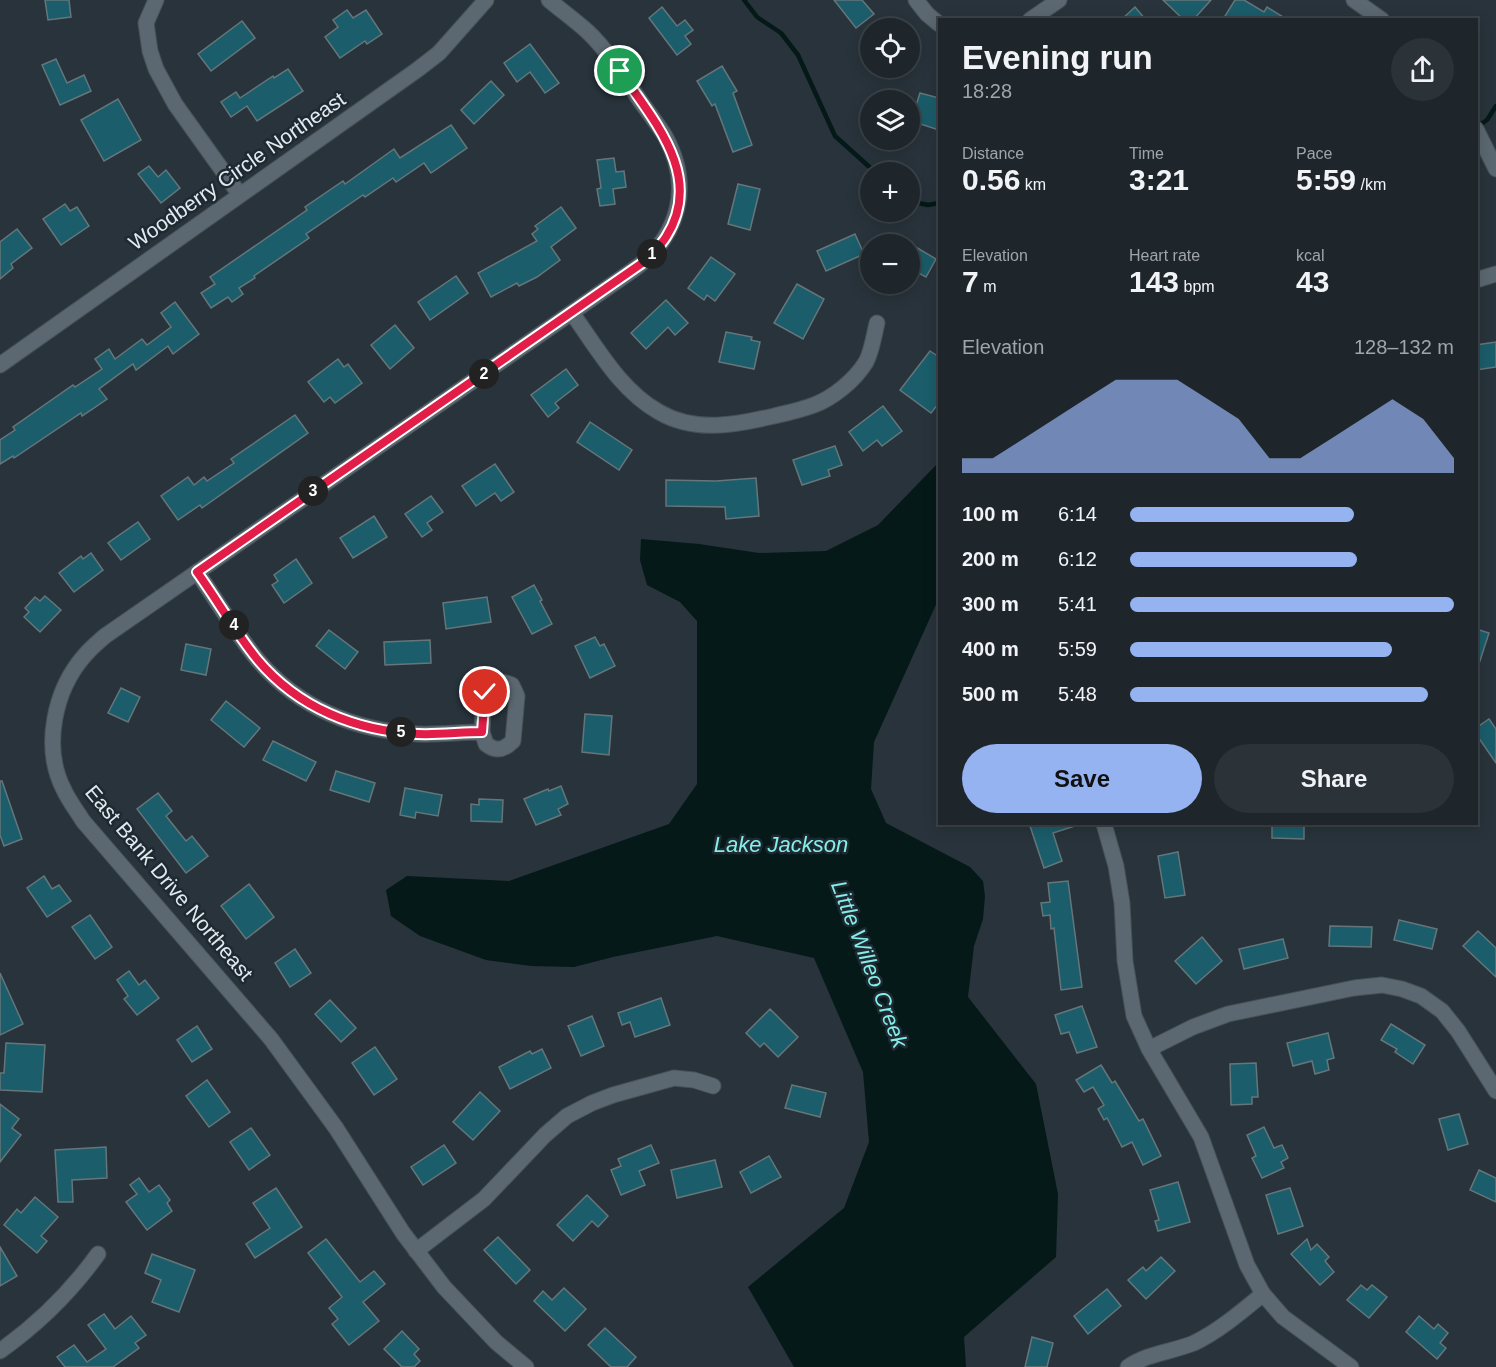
<!DOCTYPE html>
<html lang="en">
<head>
<meta charset="utf-8">
<style>
  body { margin:0; font-family:Helvetica,sans-serif; background:#2b3238; color:#f1f3f6; height:100vh; display:flex; flex-direction:column; font-size:22px; white-space:nowrap }
  * { box-sizing:border-box; margin:0 }
  p { font-size:20px; color:#a1a5a9 }
  .icon { flex:none; width:33px; height:33px; fill:none; stroke:currentColor; stroke-width:2; stroke-linecap:round; stroke-linejoin:round }
  .map { position:relative; flex:1; overflow:hidden }
  .details { position:absolute; left:938px; top:18px; width:540px; height:807px; display:flex; flex-direction:column; background:#1e262c; border-radius:0px; box-shadow:0 3px 15px #0003,0 0 0 2px #3c4348 }
  .details>* { flex:none }
  .fabs { position:absolute; left:860px; top:18px; display:grid; gap:12px }
  .fabs a { display:grid; place-items:center; width:60px; height:60px; border-radius:50%; background:#1e262c; box-shadow:0 3px 15px #0003,0 0 0 2px #3c4348; font-size:30px }
  .pin { position:absolute; display:grid; place-items:center; width:51px; height:51px; color:#fff; margin:-26px; border:3px solid #fff; border-radius:50%; box-shadow:0 2px 6px #0007 }
  .km { position:absolute; width:30px; height:30px; margin:-15px; border-radius:50%; background:#222; color:#fff; font-size:16px; line-height:30px; text-align:center }
  .round { display:grid; place-items:center; flex:none; width:63px; height:63px; border-radius:32px; background:#2b3238 }
  .head { display:flex; align-items:center; justify-content:space-between; height:102px; padding:0 24px }
  h1 { font-size:33px; font-weight:700; line-height:45px }
  .figures { display:grid; grid-template-columns:repeat(3,1fr); gap:9px; height:102px; padding:6px 24px }
  .figures div { display:grid; align-content:center }
  .figures b { font-size:30px; font-weight:700 }
  .figures small { font-size:16px; font-weight:400 }
  .figures p { font-size:16px }
  .chart { height:168px; padding:12px 24px }
  .chart p { display:flex; justify-content:space-between }
  .chart svg { width:100%; height:108px; margin-top:6px; fill:#95b2f1; opacity:.7 }
  .primary-button { display:flex; gap:12px; margin-top:auto; padding:12px 24px }
  .primary-button a { flex:1; height:69px; border-radius:36px; background:#95b2f1; color:#111; font-size:24px; font-weight:700; line-height:69px; text-align:center }
  .primary-button a+a { background:#2b3238; color:#f1f3f6 }
  ul { padding:0 24px; list-style:none; font-size:20px }
  li { display:grid; grid-template-columns:96px 72px 1fr; align-items:center; height:45px }
  li i { height:15px; border-radius:8px; background:#95b2f1 }
  .map>svg:first-child { display:block }
</style>
</head>
<body>
<div class="map">
<svg width="1496" height="1367" viewBox="0 0 1496 1367">
  <rect width="100%" height="100%" fill="#28333b"/>
  <polygon fill="#051918" points="939,462 939,598 874,742 871,789 886,823 970,867 983,881 985,896 983,919 974,946 968,997 1036,1084 1058,1194 1056,1257 964,1337 966,1367 794,1367 748,1287 844,1208 869,1142 863,1072 814,958 717,936 613,957 574,967 531,966 486,960 420,936 391,916 386,890 407,876 509,881 669,824 697,784 697,621 680,602 647,585 640,560 641,539 699,544 759,553 826,551 878,525"/>
  <g fill="none" stroke-linecap="round" stroke-linejoin="round">
    <g stroke="#051918" stroke-width="4.5">
      <polyline points="744,0 757,17 781,33 798,55 835,136 875,172"/>
      <polyline points="1478,126 1487,120 1496,106"/>
      <polyline points="909,201 928,205 939,203"/>
    </g>
  </g>
  <g fill="#1b5d6b" stroke="#65767a" stroke-width="1.5">
    <polygon points="45,0 69,0 71,17 48,20"/>
    <polygon points="834,0 862,0 874,14 856,28"/>
    <polygon points="1163,0 1211,0 1193,20 1184,20"/>
    <polygon points="1235,0 1244,0 1264,12 1267,7 1288,20 1232,20 1225,16"/>
    <polygon points="662,7 677,26 685,20 693,30 685,36 691,44 677,55 649,18"/>
    <polygon points="1135,7 1146,20 1121,20"/>
    <polygon points="347,10 353,18 366,10 382,34 367,44 365,41 340,58 325,37 338,27 333,20"/>
    <polygon points="242,21 255,38 211,71 198,54"/>
    <polygon points="530,44 559,83 545,93 530,72 517,82 504,63"/>
    <polygon points="56,59 67,83 84,75 91,91 60,105 42,65"/>
    <polygon points="722,66 737,91 733,93 752,145 733,152 715,104 712,106 697,81"/>
    <polygon points="288,69 303,91 257,121 247,106 231,117 221,102 236,92 240,98 273,76 274,78"/>
    <polygon points="491,81 504,95 474,124 461,110"/>
    <polygon points="920,93 939,98 939,130 911,121"/>
    <polygon points="118,99 141,140 104,161 81,120"/>
    <polygon points="451,125 467,148 431,173 424,163 396,182 393,178 365,197 363,195 306,234 309,238 254,276 255,278 239,288 243,294 232,302 228,297 211,308 201,293 215,284 210,277 307,210 305,207 343,181 345,184 394,149 400,158"/>
    <polygon points="614,158 616,172 624,171 626,187 613,189 615,204 600,206 597,189 601,188 597,160"/>
    <polygon points="149,166 158,177 166,170 180,188 161,203 138,174"/>
    <polygon points="738,184 760,189 750,230 728,224"/>
    <polygon points="65,204 70,211 77,207 89,226 61,245 43,219"/>
    <polygon points="561,207 576,228 551,247 560,260 537,277 519,286 517,283 491,297 478,273 537,241 532,234 538,229 535,226"/>
    <polygon points="17,229 32,248 11,264 13,268 0,279 0,242"/>
    <polygon points="855,234 864,254 826,271 817,251"/>
    <polygon points="909,243 936,259 926,277 909,268"/>
    <polygon points="711,257 735,274 715,301 707,295 704,300 688,288"/>
    <polygon points="456,276 468,293 430,320 418,302"/>
    <polygon points="797,284 824,299 803,339 774,323"/>
    <polygon points="666,300 688,323 675,335 668,327 646,349 631,333"/>
    <polygon points="175,302 199,334 173,354 168,346 136,370 133,364 99,389 107,399 82,416 81,413 14,458 13,456 0,464 0,440 15,430 13,427 73,385 75,387 102,369 95,359 109,349 115,359 142,339 147,345 171,327 161,313"/>
    <polygon points="395,325 414,348 390,369 371,345"/>
    <polygon points="726,332 752,337 751,340 760,342 754,369 719,362"/>
    <polygon points="1496,342 1496,367 1476,370 1476,345"/>
    <polygon points="930,351 939,357 939,403 931,413 900,390"/>
    <polygon points="338,359 344,367 348,364 362,383 335,403 330,397 324,402 308,382"/>
    <polygon points="566,369 578,385 555,403 559,408 548,417 531,395"/>
    <polygon points="883,406 902,431 882,446 877,440 863,451 849,432"/>
    <polygon points="295,415 308,433 202,508 200,505 178,520 161,496 188,477 194,485 204,477 207,481 234,463 231,459"/>
    <polygon points="590,422 632,450 619,470 577,442"/>
    <polygon points="835,446 842,465 828,470 830,476 802,485 793,460"/>
    <polygon points="495,464 514,492 501,501 495,493 476,506 462,486"/>
    <polygon points="756,478 759,516 726,519 725,507 666,506 666,480 716,481"/>
    <polygon points="431,496 443,512 427,523 432,530 422,537 405,514"/>
    <polygon points="374,516 387,537 353,558 340,538"/>
    <polygon points="138,522 150,539 121,560 108,543"/>
    <polygon points="91,553 103,570 74,592 59,573 81,556 83,559"/>
    <polygon points="296,559 312,583 284,603 272,585 278,581 274,575"/>
    <polygon points="534,585 542,600 540,601 552,624 532,634 512,597"/>
    <polygon points="45,596 61,610 40,632 24,617 29,612 25,608 35,597 40,601"/>
    <polygon points="487,597 491,622 446,629 443,603"/>
    <polygon points="1476,629 1489,633 1478,667 1476,666"/>
    <polygon points="329,630 358,652 345,669 316,646"/>
    <polygon points="595,637 600,646 604,644 615,666 590,678 575,646"/>
    <polygon points="430,640 431,663 385,665 384,642"/>
    <polygon points="186,644 211,649 206,675 181,670"/>
    <polygon points="121,688 140,697 128,722 108,713"/>
    <polygon points="226,701 260,728 244,747 211,720"/>
    <polygon points="585,714 612,716 609,755 582,752"/>
    <polygon points="1489,719 1496,729 1496,763 1476,734 1476,728"/>
    <polygon points="273,741 316,762 306,781 263,760"/>
    <polygon points="336,771 375,783 369,802 330,790"/>
    <polygon points="0,781 2,781 22,839 4,846 0,835"/>
    <polygon points="561,786 568,804 558,809 561,815 536,825 524,799 548,789 549,791"/>
    <polygon points="405,788 442,795 438,816 416,812 415,818 400,815"/>
    <polygon points="158,793 172,811 166,816 186,841 192,836 208,856 186,873 137,809"/>
    <polygon points="479,799 503,800 502,822 471,821 471,804 479,805"/>
    <polygon points="1037,824 1075,824 1075,826 1053,833 1062,861 1044,868 1030,826"/>
    <polygon points="1272,824 1304,824 1304,839 1272,838"/>
    <polygon points="1178,852 1185,895 1165,898 1158,856"/>
    <polygon points="44,876 52,889 59,885 71,901 47,917 27,888"/>
    <polygon points="1068,881 1082,987 1061,990 1054,928 1051,929 1050,915 1043,916 1041,903 1050,902 1048,883"/>
    <polygon points="249,884 274,917 246,939 221,906"/>
    <polygon points="90,915 112,947 95,959 72,927"/>
    <polygon points="1399,920 1437,929 1432,949 1394,940"/>
    <polygon points="1330,926 1372,927 1371,947 1329,946"/>
    <polygon points="1478,931 1496,948 1496,977 1463,946"/>
    <polygon points="1202,937 1222,961 1196,984 1175,961"/>
    <polygon points="1283,939 1288,958 1244,969 1239,949"/>
    <polygon points="295,949 311,973 290,987 275,963"/>
    <polygon points="129,971 139,985 145,980 159,998 137,1015 124,999 128,996 117,980"/>
    <polygon points="0,973 23,1024 0,1035"/>
    <polygon points="661,998 670,1025 635,1037 630,1022 622,1025 618,1013"/>
    <polygon points="330,1000 356,1028 341,1042 315,1014"/>
    <polygon points="1082,1006 1097,1047 1077,1053 1069,1032 1061,1034 1055,1015"/>
    <polygon points="770,1009 798,1037 778,1057 764,1043 760,1047 746,1033"/>
    <polygon points="592,1016 604,1046 581,1056 568,1026"/>
    <polygon points="1391,1024 1425,1045 1413,1064 1395,1052 1397,1049 1381,1040"/>
    <polygon points="197,1026 212,1049 192,1062 177,1040"/>
    <polygon points="1328,1033 1334,1058 1327,1060 1329,1070 1315,1074 1312,1061 1293,1066 1287,1043"/>
    <polygon points="6,1043 45,1045 42,1092 0,1090 0,1073 4,1073"/>
    <polygon points="375,1047 397,1079 374,1095 352,1063"/>
    <polygon points="542,1049 551,1068 510,1089 499,1067 530,1051 532,1054"/>
    <polygon points="1256,1063 1258,1097 1252,1097 1252,1104 1231,1105 1230,1064"/>
    <polygon points="1101,1065 1112,1083 1115,1081 1139,1121 1143,1119 1161,1156 1143,1165 1132,1142 1122,1147 1107,1118 1104,1120 1098,1109 1104,1105 1093,1087 1084,1092 1076,1080"/>
    <polygon points="207,1080 230,1112 209,1127 186,1096"/>
    <polygon points="792,1085 826,1093 820,1117 785,1108"/>
    <polygon points="480,1092 500,1111 473,1140 453,1122"/>
    <polygon points="0,1104 19,1119 12,1128 21,1135 0,1162"/>
    <polygon points="1459,1114 1468,1144 1448,1150 1439,1119"/>
    <polygon points="1264,1127 1274,1148 1282,1145 1288,1158 1281,1162 1284,1168 1262,1178 1252,1158 1256,1156 1247,1135"/>
    <polygon points="251,1128 270,1155 249,1170 230,1142"/>
    <polygon points="444,1145 456,1163 423,1185 411,1167"/>
    <polygon points="651,1145 659,1163 639,1171 645,1185 621,1195 611,1170 621,1166 618,1159"/>
    <polygon points="106,1147 107,1178 72,1180 73,1202 58,1202 55,1150"/>
    <polygon points="769,1156 781,1177 751,1193 740,1172"/>
    <polygon points="715,1160 722,1187 677,1198 671,1170"/>
    <polygon points="1479,1170 1496,1178 1496,1202 1470,1190"/>
    <polygon points="139,1178 149,1192 159,1185 170,1200 167,1203 172,1211 147,1230 126,1202 137,1194 130,1185"/>
    <polygon points="1178,1182 1190,1222 1158,1231 1155,1221 1159,1220 1150,1190"/>
    <polygon points="276,1188 302,1227 255,1258 246,1244 270,1228 253,1203"/>
    <polygon points="1290,1188 1303,1226 1278,1234 1266,1195"/>
    <polygon points="587,1195 608,1216 598,1227 592,1221 573,1241 557,1225"/>
    <polygon points="35,1197 58,1217 41,1236 47,1241 37,1253 4,1225 17,1209 21,1213"/>
    <polygon points="498,1237 530,1270 516,1284 484,1250"/>
    <polygon points="326,1239 360,1282 374,1271 385,1284 363,1302 379,1321 349,1345 332,1324 338,1319 329,1308 342,1297 308,1253"/>
    <polygon points="1307,1239 1311,1250 1317,1244 1329,1257 1325,1261 1334,1272 1320,1285 1291,1254"/>
    <polygon points="0,1247 17,1276 0,1286"/>
    <polygon points="152,1254 195,1270 179,1312 152,1302 161,1280 145,1273"/>
    <polygon points="1161,1257 1175,1271 1146,1299 1128,1280 1143,1267 1146,1271"/>
    <polygon points="1361,1285 1367,1290 1372,1285 1387,1297 1369,1318 1347,1300"/>
    <polygon points="564,1288 586,1309 565,1331 534,1301 543,1291 552,1300"/>
    <polygon points="1107,1289 1121,1306 1088,1334 1074,1316"/>
    <polygon points="104,1314 115,1329 131,1316 146,1335 135,1343 139,1348 113,1367 65,1367 57,1357 74,1345 87,1362 106,1349 88,1325"/>
    <polygon points="1419,1316 1434,1329 1438,1324 1448,1333 1440,1343 1446,1348 1437,1359 1406,1332"/>
    <polygon points="605,1328 636,1357 627,1367 611,1367 588,1345"/>
    <polygon points="402,1331 419,1349 414,1354 420,1361 414,1367 402,1367 384,1349"/>
    <polygon points="1032,1337 1053,1343 1047,1367 1025,1367"/>
  </g>
  <g fill="none" stroke-linecap="round" stroke-linejoin="round">
    <defs>
      <g id="street">
        <polyline points="156,0 146,23 150,51 156,69 175,104 240,195"/>
        <polyline points="916,0 927,14 939,24"/>
        <polyline points="1354,0 1382,20"/>
        <polyline points="1030,20 1059,0"/>
        <polyline points="1476,129 1496,169"/>
        <polyline points="1476,280 1496,274"/>
        <path d="M 572,313 C 597,348 620,390 659,412 C 695,433 735,425 774,416 C 787,413 801,410 814,405 C 833,398 855,380 866,362 C 872,351 874,335 877,323"/>
        <polyline points="0,365 417,70 439,53 486,0"/>
        <path d="M 197,572 C 217,601 235,632 257,659 C 298,708 356,731 418,734 C 439,735 461,732 482,732 L 486,744 C 496,752 504,750 513,741 L 517,696 L 512,685 C 479,671 484,709 482,732"/>
        <polyline points="1104,824 1116,866 1122,903 1125,961 1134,1016 1149,1049 1201,1137 1247,1265 1263,1294 1283,1317 1351,1367"/>
        <polyline points="1149,1049 1193,1027 1228,1014 1354,988 1382,985 1402,989 1421,996 1442,1011 1458,1031 1496,1091"/>
        <polyline points="416,1251 484,1199 545,1135 567,1116 592,1103 613,1095 674,1078 694,1080 713,1086"/>
        <path d="M 0,1351 C 38,1324 70,1293 98,1254"/>
        <path d="M 526,1367 L 496,1342 L 444,1287 L 403,1233 L 336,1128 L 271,1039 L 83,821 C 77,811 69,801 64,790 C 42,748 54,690 85,655 C 91,648 98,642 105,636 L 633,270 C 679,237 693,187 665,136 C 658,125 649,113 641,102 C 625,79 609,52 588,32 C 576,21 562,11 549,0"/>
        <path d="M 1128,1367 C 1148,1353 1172,1352 1194,1343 C 1219,1331 1241,1312 1263,1294"/>
      </g>
    </defs>
    <use href="#street" stroke="#475157" stroke-width="17"/>
    <use href="#street" stroke="#5b6871" stroke-width="15"/>
  </g>
  <g fill="none" stroke-linecap="round" stroke-linejoin="round">
    <defs>
      <path id="route" d="M 485,692 L 482,732 C 461,732 439,735 418,734 C 356,731 298,708 257,659 C 235,632 218,601 197,572 L 648,259 C 654,252 661,245 666,237 C 705,176 653,120 620,71"/>
    </defs>
    <use href="#route" stroke="#fff" stroke-width="12"/>
    <use href="#route" stroke="#e11d48" stroke-width="8"/>
  </g>
  <g text-anchor="middle" stroke-width="5" stroke-linejoin="round" paint-order="stroke">
    <g font-size="21" fill="#e3eaef" stroke="#1e2931">
      <text transform="translate(237 171) rotate(-35)" y="7">Woodberry Circle Northeast</text>
      <text transform="translate(169 883) rotate(50)" y="7">East Bank Drive Northeast</text>
    </g>
    <g font-size="22" font-style="italic" fill="#85eee9" stroke="#1e2931">
      <text x="781" y="852">Lake Jackson</text>
      <text transform="translate(870 964) rotate(69)" y="8">Little Willeo Creek</text>
    </g>
  </g>
</svg>
<div class="fabs">
<a><svg class="icon" aria-label="locate" viewBox="0 0 24 24"><circle cx="12" cy="12" r="6"/><path d="M12 2v4M12 18v4M2 12h4M18 12h4"/></svg></a>
<a><svg class="icon" aria-label="layers" viewBox="0 0 24 24"><path d="M12 4l9 5-9 5-9-5zM3 14l9 5 9-5"/></svg></a>
<a>+</a>
<a>−</a>
</div>
<div class="pin" style="left:620px;top:71px;background:#1e9e55"><svg class="icon" aria-label="arrive" viewBox="0 0 24 24"><path d="M6 21V4h12l-3 4 3 4H6"/></svg></div>
<div class="pin" style="left:485px;top:692px;background:#d93025"><svg class="icon" aria-label="check" viewBox="0 0 24 24"><path d="M5 12l5 5 9-10"/></svg></div>
<b class="km" style="left:652px;top:254px">1</b>
<b class="km" style="left:484px;top:374px">2</b>
<b class="km" style="left:313px;top:491px">3</b>
<b class="km" style="left:234px;top:625px">4</b>
<b class="km" style="left:401px;top:732px">5</b>
<section class="details">
<div class="head"><div><h1>Evening run</h1><p>18:28</p></div><a class="round"><svg class="icon" aria-label="share" viewBox="0 0 24 24"><path d="M12 15V3M7 8l5-5 5 5M5 13v7h14v-7"/></svg></a></div>
<div class="figures">
<div><p>Distance</p><b>0.56<small> km</small></b></div>
<div><p>Time</p><b>3:21</b></div>
<div><p>Pace</p><b>5:59<small> /km</small></b></div>
</div>
<div class="figures">
<div><p>Elevation</p><b>7<small> m</small></b></div>
<div><p>Heart rate</p><b>143<small> bpm</small></b></div>
<div><p>kcal</p><b>43</b></div>
</div>
<div class="chart"><p><span>Elevation</span>128–132 m</p>
<svg viewBox="0 0 160 44" preserveAspectRatio="none"><path d="M0 44V38L10 38L20 30L30 22L40 14L50 6L60 6L70 6L80 14L90 22L100 38L110 38L120 30L130 22L140 14L150 22L160 38V44z"/></svg>
</div>
<ul>
<li><b>100 m</b>6:14<i style="width:69%"></i></li>
<li><b>200 m</b>6:12<i style="width:70%"></i></li>
<li><b>300 m</b>5:41<i style="width:100%"></i></li>
<li><b>400 m</b>5:59<i style="width:81%"></i></li>
<li><b>500 m</b>5:48<i style="width:92%"></i></li>
</ul>
<div class="primary-button"><a>Save</a><a>Share</a></div>
</section>
</div>
</body>
</html>
